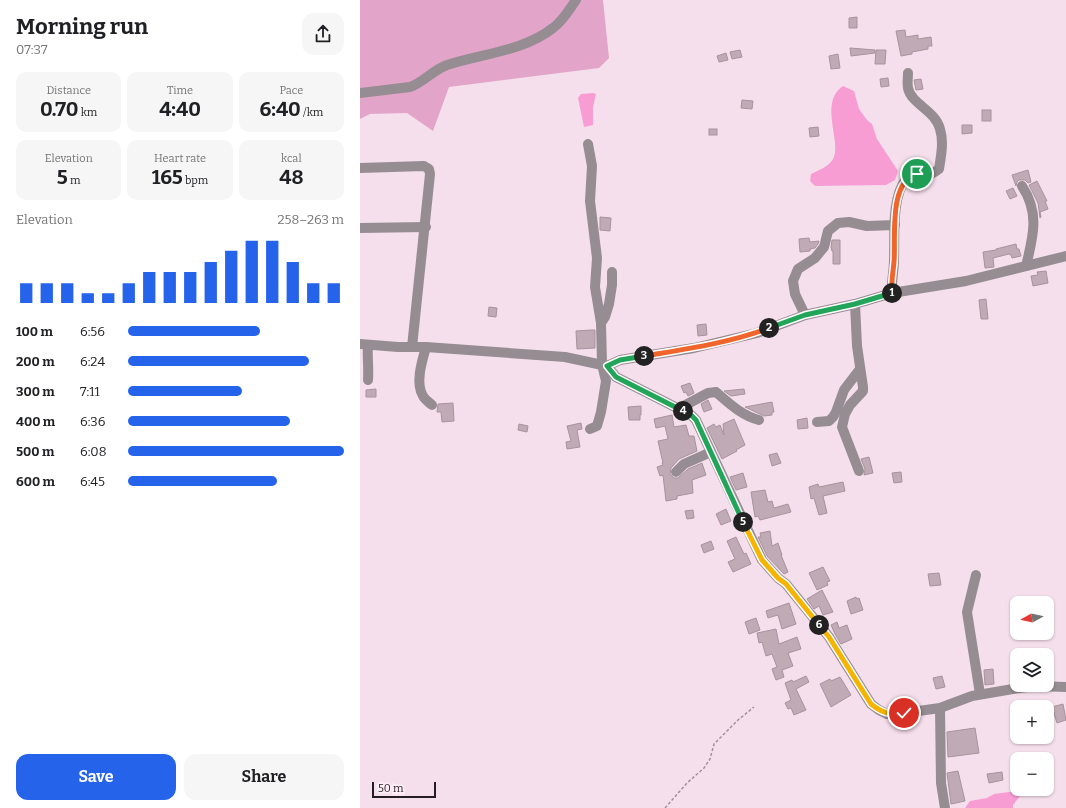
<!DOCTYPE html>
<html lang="en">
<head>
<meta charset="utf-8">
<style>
  body { margin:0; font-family:Bitter,serif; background:#f6f6f6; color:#202124; height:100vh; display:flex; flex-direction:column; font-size:15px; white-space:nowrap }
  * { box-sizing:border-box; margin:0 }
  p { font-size:13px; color:#757577 }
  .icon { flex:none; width:22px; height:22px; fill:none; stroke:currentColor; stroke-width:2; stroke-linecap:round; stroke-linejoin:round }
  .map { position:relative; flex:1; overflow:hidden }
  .sheet { display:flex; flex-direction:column; background:#fff; width:360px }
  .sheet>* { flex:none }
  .needle { width:26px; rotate:262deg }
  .tools { position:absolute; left:650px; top:596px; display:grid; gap:8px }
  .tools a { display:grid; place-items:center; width:44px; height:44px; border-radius:8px; background:#fff; box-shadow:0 1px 3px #0004; font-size:20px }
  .scale { position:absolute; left:12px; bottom:10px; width:64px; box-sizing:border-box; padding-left:4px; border:2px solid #251d22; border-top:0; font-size:11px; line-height:14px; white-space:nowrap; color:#251d22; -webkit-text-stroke:3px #feeff7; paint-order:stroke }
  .pin { position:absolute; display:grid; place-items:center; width:34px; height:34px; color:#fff; margin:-17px; border:2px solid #fff; border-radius:50%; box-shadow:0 1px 4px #0007 }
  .km { position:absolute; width:20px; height:20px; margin:-10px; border-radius:50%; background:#222; color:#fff; font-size:11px; line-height:20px; text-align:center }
  .round { display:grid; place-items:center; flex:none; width:42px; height:42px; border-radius:12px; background:#f6f6f6 }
  .overview { display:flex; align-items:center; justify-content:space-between; height:68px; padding:0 16px }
  h1 { font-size:22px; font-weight:700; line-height:30px }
  .metrics { display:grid; grid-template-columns:repeat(3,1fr); gap:6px; height:68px; padding:4px 16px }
  .metrics div { display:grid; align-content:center; border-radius:10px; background:#f6f6f6; text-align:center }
  .metrics b { font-size:20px; font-weight:700 }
  .metrics small { font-size:11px; font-weight:400 }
  .metrics p { font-size:11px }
  .chart { height:112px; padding:8px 16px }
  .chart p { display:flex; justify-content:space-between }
  .chart svg { width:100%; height:72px; margin-top:4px; stroke:#2563eb; stroke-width:6 }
  .button { display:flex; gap:8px; margin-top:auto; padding:8px 16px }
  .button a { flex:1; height:46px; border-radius:12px; background:#2563eb; color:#fff; font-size:16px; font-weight:700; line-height:46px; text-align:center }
  .button a+a { background:#f6f6f6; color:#202124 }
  ul { padding:0 16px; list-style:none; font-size:13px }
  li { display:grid; grid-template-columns:64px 48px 1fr; align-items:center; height:30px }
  li i { height:10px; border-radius:5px; background:#2563eb }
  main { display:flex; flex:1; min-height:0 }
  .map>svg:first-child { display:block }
</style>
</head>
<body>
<main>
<section class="sheet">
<div class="overview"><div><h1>Morning run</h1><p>07:37</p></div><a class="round"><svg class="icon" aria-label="share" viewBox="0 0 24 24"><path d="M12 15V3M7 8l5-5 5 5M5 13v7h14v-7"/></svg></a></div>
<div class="metrics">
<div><p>Distance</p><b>0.70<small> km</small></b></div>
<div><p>Time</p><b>4:40</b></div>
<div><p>Pace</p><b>6:40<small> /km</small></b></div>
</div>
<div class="metrics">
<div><p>Elevation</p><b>5<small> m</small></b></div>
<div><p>Heart rate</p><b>165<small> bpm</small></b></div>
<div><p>kcal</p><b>48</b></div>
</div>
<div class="chart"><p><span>Elevation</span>258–263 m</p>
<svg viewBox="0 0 160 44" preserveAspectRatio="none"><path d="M5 44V32M15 44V32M25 44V32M35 44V38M45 44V38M55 44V32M65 44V25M75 44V25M85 44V25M95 44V19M105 44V12M115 44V6M125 44V6M135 44V19M145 44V32M155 44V32"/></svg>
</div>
<ul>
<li><b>100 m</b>6:56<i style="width:61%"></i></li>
<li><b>200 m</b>6:24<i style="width:84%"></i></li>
<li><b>300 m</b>7:11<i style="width:53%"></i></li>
<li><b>400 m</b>6:36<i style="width:75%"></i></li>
<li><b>500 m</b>6:08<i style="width:100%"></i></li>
<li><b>600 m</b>6:45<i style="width:69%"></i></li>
</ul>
<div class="button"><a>Save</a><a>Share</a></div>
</section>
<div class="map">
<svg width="706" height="808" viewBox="0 0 706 808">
  <rect width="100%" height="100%" fill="#f6dfec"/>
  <polygon fill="#e2a5c9" points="0,0 243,0 249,58 239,68 89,87 73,131 47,113 10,114 0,119"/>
  <g fill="#f79dd4">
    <path d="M 483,86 L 494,91 L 499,109 L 507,120 L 512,124 L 517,139 L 538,171 L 535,180 L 526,185 L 455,186 L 450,181 L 451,174 C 457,171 465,168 470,163 C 487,149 456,104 483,86 Z"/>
    <polygon points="233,93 236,94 233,107 233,125 224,127 218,98 221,94"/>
    <polygon points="691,775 694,783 688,793 660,796 653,805 653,808 605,808 610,801 627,798 634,794 657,791 657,789 687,789 687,776"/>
  </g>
  <g fill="#c0aab6" stroke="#a7929e">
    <polygon points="497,17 497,28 489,28 489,18"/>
    <polygon points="545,30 546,37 558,35 558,39 571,37 572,46 568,46 568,49 552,52 552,54 541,56 536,31"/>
    <polygon points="490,48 515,50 515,53 491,56"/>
    <polygon points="380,50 382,57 372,59 370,52"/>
    <polygon points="516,50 526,50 525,64 515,64"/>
    <polygon points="366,53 368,60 359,62 357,56"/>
    <polygon points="478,54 480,68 471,69 469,56"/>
    <polygon points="528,78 529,86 521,87 520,79"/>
    <polygon points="561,79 563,89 556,90 554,80"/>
    <polygon points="382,100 393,101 392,109 381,108"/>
    <rect x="622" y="110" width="9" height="11"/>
    <polygon points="602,125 612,125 612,133 602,134"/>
    <polygon points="458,127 459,136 450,137 449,128"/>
    <rect x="349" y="129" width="8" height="6"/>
    <polygon points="668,170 671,182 668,183 665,180 659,180 657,182 656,186 652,175"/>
    <polygon points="677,181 687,201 685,201 688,209 680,212 681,217 680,218 678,203 669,185"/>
    <polygon points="653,188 657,196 650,199 646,191"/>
    <polygon points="240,217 251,218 250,231 240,230"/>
    <polygon points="449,238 450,242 459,241 458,244 455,248 450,249 450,251 440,252 439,239"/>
    <polygon points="472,240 480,240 480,264 473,264 473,251 472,251 471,247"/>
    <polygon points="656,244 657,249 659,249 661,256 652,258 651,255 649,254 633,258 634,267 625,268 623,252 636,250 636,249"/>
    <polygon points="686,271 688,283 673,286 671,276 678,275 677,272"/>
    <polygon points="626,299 628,319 621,319 619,300"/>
    <polygon points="129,307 137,308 136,317 128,316"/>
    <polygon points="346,324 347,335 338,336 337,325"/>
    <polygon points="231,330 235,330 235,348 217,349 216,331"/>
    <polygon points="330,383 334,393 328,396 326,392 324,393 321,386"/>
    <polygon points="16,389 16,397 6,397 6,390"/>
    <polygon points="384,389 385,394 371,396 364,391"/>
    <polygon points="348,400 352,409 344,412 341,404"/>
    <polygon points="412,402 414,412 412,412 412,415 404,416 385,407"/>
    <polygon points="93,403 94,421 82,422 81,412 77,412 78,404"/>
    <polygon points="281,406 281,415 280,415 280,420 269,420 268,407"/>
    <polygon points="312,415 314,427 326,425 329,436 334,436 337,451 319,459 311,468 310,474 314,478 318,478 328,469 342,463 346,475 332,480 333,493 317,496 317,499 306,501 303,475 300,476 297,467 303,465 302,463 303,463 298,441 308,439 305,426 296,428 294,419"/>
    <polygon points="447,418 448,428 438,429 437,420"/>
    <polygon points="374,419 385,445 376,450 377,451 362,459 347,428 354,424 356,427 360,425 364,435 363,424"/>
    <polygon points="221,423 222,429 217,430 220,447 207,449 206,442 211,441 207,426"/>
    <polygon points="159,424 168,426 167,432 158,430"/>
    <polygon points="417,453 421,463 412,466 409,455"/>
    <polygon points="509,457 513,473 504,475 505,469 501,459"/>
    <polygon points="541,472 542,482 534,483 532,473"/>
    <polygon points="383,473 387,487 376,490 370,477"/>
    <polygon points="483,482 485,491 463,496 467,513 459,515 454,498 451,499 449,487 458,484 459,487"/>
    <polygon points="405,490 408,502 412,501 414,508 428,504 431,512 400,520 398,516 395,517 391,492"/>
    <polygon points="366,509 371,521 361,525 356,514"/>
    <polygon points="333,510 334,518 327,519 325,511"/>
    <polygon points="410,531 412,546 418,543 422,555 421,555 428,572 424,574 407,556 398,537 401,537 400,533"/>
    <polygon points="376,537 384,554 386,553 391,564 373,572 368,562 375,559 367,541"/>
    <polygon points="351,541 354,549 344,553 341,545"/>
    <polygon points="463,567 470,581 467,582 468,585 457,590 449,573"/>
    <polygon points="579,573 581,585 570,586 568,574"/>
    <polygon points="462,590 473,612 463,615 459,606 454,609 447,599"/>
    <polygon points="496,597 497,599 499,598 503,610 491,614 487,601"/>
    <polygon points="429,603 436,624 422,629 418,615 408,618 406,611"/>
    <polygon points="396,618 400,630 389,634 385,622"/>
    <polygon points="477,622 479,628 487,625 492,639 481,644 475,634 471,625"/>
    <polygon points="416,629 419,644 437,637 441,649 428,653 433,666 422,670 424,677 416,680 412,669 417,667 412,654 406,656 402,642 399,643 397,633"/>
    <polygon points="633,669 634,684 625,685 624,670"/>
    <polygon points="446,676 449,682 436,689 446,710 434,715 431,708 428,709 425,703 431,700 425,683 432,680 433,682"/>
    <polygon points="582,676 585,687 576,689 573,678"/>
    <polygon points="480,677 491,695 471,707 460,684 470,679 471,681"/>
    <polygon points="703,704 706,720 697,723 692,707"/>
    <polygon points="615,728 619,753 588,757 587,732"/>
    <polygon points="598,771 605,801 591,804 587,773"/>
    <polygon points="642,772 643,780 629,783 627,774"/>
  </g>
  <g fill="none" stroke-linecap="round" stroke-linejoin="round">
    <polyline stroke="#a2919b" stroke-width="1.5" stroke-dasharray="3 2" stroke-linecap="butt" points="305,808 327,783 344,768 350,759 354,744 378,720 394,707"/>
    <g stroke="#968d92" stroke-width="10">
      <path d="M 0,93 L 50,87 C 64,82 73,70 87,65 C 121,54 164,51 193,28 C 203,21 209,10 216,0"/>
      <polyline points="228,144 232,166 230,201 237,258 235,287 241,323"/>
      <polyline points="0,168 64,166 69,169 70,174 52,347"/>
      <path d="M 662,186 C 680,213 673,237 666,266"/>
      <polyline points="0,228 66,227"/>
      <path d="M 532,293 C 531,282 534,271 534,260 C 535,237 531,198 546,179 C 552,172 558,175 566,175 C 571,175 575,172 579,169 C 581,156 584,142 580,129 C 575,110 551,104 548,88 C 547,83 548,78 548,73"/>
      <polyline points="495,304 497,346 503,387 503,391 490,405 485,414 482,427 499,471"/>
      <polyline points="445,315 435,294 433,281 438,269 455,258 464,247 468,231 478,223 489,222 507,226 535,225"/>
      <polyline points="0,344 38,347 66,347 205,357 247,366 260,360 334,348 397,333 445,315 495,304 532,293 606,281 706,256"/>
      <path d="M 66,347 C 62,361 55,383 63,396 C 65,400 69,402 72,405"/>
      <polyline points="247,366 256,377 331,415 336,420 402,560 418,578 426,584 469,637 511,704 519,710 527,714 544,713 580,708 612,696 659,688 675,686 706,687"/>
      <path d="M 8,380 C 9,368 7,357 8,345"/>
      <path d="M 318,409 L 348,393 L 356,392 C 370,404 381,415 399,420"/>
      <polyline points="457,422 469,421 473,417 476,412 484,390 500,369"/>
      <polyline points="230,429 237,426 241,412 246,381 242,364 241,323 245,317 249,304 252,285 252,272"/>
      <polyline points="316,472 324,464 351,452"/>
      <polyline points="616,575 607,612 620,694"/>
      <polyline points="580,708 581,783 585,808"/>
    </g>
  </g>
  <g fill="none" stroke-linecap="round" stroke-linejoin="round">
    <defs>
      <path id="split-1" d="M 532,293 C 531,282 533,273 534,262 C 536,240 528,181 557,174"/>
      <polyline id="split-2" points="409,328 445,315 495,304 532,293"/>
      <path id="split-3" d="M 284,356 C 326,349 369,343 409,328"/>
      <polyline id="split-4" points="284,356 260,360 247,366 256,377 323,411"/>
      <polyline id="split-5" points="323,411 331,415 336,420 383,522"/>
      <polyline id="split-6" points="383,522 402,560 418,578 426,584 459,625"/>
      <path id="split-7" d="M 459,625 L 469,637 L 511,704 C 522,713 530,715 544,713"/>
    </defs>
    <use href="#split-1" stroke="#fff" stroke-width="8"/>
    <use href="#split-2" stroke="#fff" stroke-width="8"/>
    <use href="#split-3" stroke="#fff" stroke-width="8"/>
    <use href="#split-4" stroke="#fff" stroke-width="8"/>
    <use href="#split-5" stroke="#fff" stroke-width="8"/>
    <use href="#split-6" stroke="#fff" stroke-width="8"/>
    <use href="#split-7" stroke="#fff" stroke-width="8"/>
    <use href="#split-1" stroke="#f0652b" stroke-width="5"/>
    <use href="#split-2" stroke="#22a559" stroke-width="5"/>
    <use href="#split-3" stroke="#f0652b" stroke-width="5"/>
    <use href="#split-4" stroke="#22a559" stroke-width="5"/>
    <use href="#split-5" stroke="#22a559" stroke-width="5"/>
    <use href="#split-6" stroke="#f5b400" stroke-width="5"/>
    <use href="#split-7" stroke="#f5b400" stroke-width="5"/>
  </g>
</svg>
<div class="tools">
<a><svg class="needle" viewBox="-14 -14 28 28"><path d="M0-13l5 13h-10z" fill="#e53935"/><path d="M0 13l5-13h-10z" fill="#757577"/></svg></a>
<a><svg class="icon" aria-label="layers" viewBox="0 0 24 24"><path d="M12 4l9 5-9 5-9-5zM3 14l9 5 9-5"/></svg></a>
<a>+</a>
<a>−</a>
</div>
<div class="scale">50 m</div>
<div class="pin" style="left:557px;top:174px;background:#1e9e55"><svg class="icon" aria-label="arrive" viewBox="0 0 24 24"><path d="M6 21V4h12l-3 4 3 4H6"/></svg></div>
<div class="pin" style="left:544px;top:713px;background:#d93025"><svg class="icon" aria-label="check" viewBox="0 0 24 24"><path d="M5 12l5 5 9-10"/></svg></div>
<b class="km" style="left:532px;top:293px">1</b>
<b class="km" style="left:409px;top:328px">2</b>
<b class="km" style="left:284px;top:356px">3</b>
<b class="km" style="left:323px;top:411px">4</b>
<b class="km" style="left:383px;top:522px">5</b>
<b class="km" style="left:459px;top:625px">6</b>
</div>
</main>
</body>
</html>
